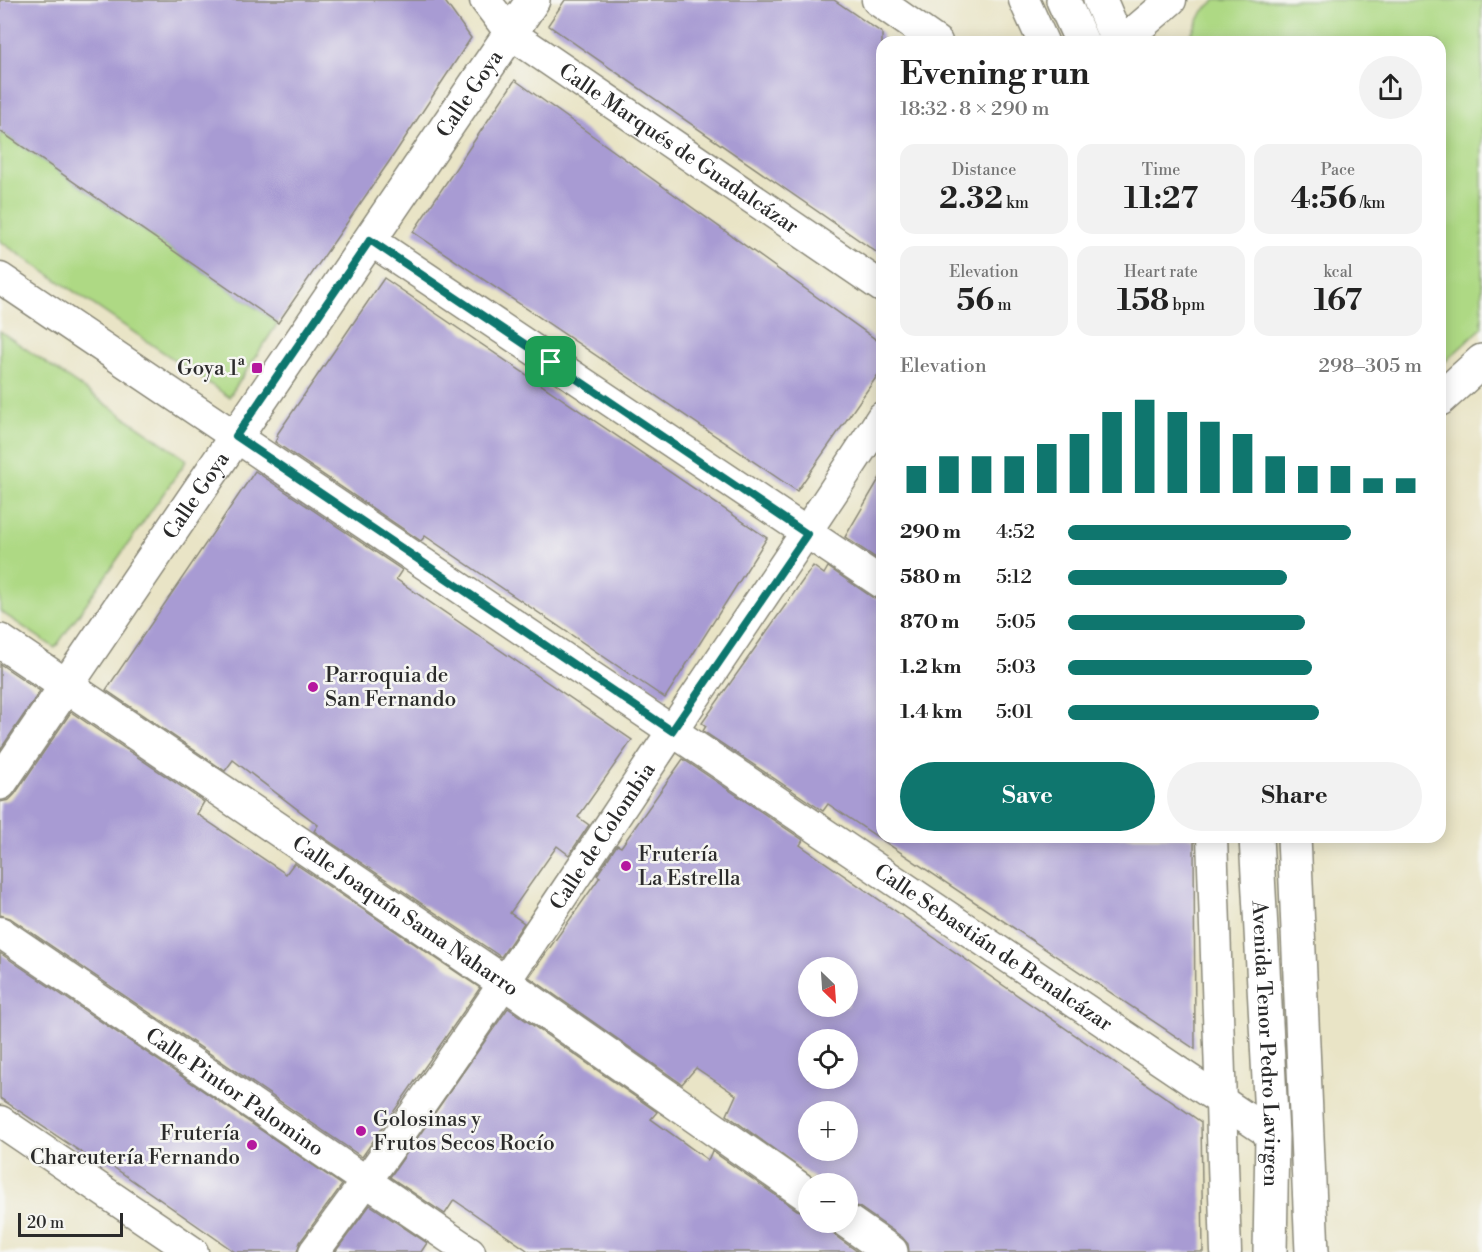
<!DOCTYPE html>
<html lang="en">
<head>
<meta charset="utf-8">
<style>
  body { margin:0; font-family:"Libre Bodoni",serif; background:#f2f2f2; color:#222; height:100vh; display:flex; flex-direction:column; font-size:22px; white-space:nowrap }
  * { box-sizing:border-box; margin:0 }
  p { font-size:20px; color:#767676 }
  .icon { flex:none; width:33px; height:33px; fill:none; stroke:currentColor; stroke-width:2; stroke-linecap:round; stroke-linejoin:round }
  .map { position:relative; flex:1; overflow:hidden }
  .side { position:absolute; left:876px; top:36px; width:570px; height:807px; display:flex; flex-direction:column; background:#fff; border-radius:18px; box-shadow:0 3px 15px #0003 }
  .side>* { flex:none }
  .needle { width:39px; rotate:155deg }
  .buttons { position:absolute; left:798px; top:957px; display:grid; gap:12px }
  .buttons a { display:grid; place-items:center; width:60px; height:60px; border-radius:50%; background:#fff; box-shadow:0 3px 15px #0003; font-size:30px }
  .scale { position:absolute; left:18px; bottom:15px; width:105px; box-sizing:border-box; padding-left:6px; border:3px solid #2b2b2b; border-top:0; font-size:16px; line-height:21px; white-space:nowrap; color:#2b2b2b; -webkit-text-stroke:4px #f6f6f2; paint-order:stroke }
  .pin { position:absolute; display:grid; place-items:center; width:51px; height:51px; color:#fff; margin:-26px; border-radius:12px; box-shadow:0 3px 9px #0006 }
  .round { display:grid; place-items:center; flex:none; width:63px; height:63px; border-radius:32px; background:#f2f2f2 }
  .headline { display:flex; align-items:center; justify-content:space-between; height:102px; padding:0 24px }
  h1 { font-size:33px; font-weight:800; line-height:45px }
  .metrics { display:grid; grid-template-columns:repeat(3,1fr); gap:9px; height:102px; padding:6px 24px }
  .metrics div { display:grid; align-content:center; border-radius:15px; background:#f2f2f2; text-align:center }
  .metrics b { font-size:30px; font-weight:800 }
  .metrics small { font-size:16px; font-weight:400 }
  .metrics p { font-size:16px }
  .chart { height:168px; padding:12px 24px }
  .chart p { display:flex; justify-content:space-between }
  .chart svg { width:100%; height:108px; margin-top:6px; stroke:#0f766e; stroke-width:6 }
  .primary-button { display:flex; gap:12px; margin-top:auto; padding:12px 24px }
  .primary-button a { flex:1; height:69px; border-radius:36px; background:#0f766e; color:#fff; font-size:24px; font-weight:800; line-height:69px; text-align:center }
  .primary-button a+a { background:#f2f2f2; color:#222 }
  ul { padding:0 24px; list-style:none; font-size:20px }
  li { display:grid; grid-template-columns:96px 72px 1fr; align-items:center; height:45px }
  li i { height:15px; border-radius:8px; background:#0f766e }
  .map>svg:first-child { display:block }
</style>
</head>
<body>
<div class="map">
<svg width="1482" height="1252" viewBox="0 0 1482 1252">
  <rect width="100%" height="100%" fill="#f6f6f2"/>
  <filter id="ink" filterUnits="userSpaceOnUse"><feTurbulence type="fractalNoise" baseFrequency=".0167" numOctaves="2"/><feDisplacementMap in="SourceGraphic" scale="12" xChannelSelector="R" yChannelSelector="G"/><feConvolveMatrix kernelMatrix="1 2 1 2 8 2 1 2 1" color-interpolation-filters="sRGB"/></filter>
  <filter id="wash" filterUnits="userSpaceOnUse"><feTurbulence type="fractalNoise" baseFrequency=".008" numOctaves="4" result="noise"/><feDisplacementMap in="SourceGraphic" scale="24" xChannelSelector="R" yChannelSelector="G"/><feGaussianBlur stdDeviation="1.35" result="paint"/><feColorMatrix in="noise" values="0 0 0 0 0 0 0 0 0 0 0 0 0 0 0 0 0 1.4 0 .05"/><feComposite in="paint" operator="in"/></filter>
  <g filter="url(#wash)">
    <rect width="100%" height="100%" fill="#e9e4c6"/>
    <g fill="#aed984" stroke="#6c8258" stroke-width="1.5">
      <polygon points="1216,0 1482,0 1482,328 1440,366 1440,42 1187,42 1203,11"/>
      <polygon points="0,131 278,323 229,397 0,241"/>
      <polygon points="0,331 187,460 55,648 0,611"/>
    </g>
    <g id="blocks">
      <g fill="#a89bd3" fill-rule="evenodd">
        <polygon points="0,0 444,0 471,38 395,153 278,323 0,131"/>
        <polygon points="565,0 834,0 882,33 882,256 548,25"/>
        <polygon points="515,80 882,344 882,369 797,491 413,232"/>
        <polygon points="384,278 767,538 665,698 425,536 421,541 275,442 278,437 276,436"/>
        <polygon points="255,471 402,570 396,579 632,740 578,817 589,825 569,855 557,846 510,913 524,923 501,957 314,831 318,825 233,760 225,771 106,690"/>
        <polygon points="882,474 882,562 845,537"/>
        <polygon points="813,566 824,574 828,567 872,597 882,600 882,837 1194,837 1195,1049 828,804 823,811 703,731 706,726 702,723"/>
        <polygon points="0,664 40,691 0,750"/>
        <polygon points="71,712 204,802 197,814 286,874 294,863 480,988 362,1157 10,918 0,915 0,802 9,800 15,794"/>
        <path d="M 683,759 L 803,840 L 800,845 L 1201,1122 L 1203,1252 L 909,1252 L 908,1244 L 902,1237 L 859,1207 L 848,1204 L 848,1184 L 822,1184 L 727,1115 L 736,1095 L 696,1068 L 682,1084 L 529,977 L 600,877 L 597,875 L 617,845 L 621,847 ZM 808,968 L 848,968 L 848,1006 L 808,1006 ZM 808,1040 L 848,1040 L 848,1078 L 808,1078 ZM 808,1112 L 848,1112 L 848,1150 L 808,1150 Z"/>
        <polygon points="0,953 342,1185 300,1242 297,1252 235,1252 106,1162 102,1166 0,1098"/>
        <polygon points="508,1008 657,1112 651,1119 708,1160 712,1151 797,1210 808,1213 808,1222 830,1222 831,1230 837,1237 858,1252 530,1252 454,1200 445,1214 390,1177"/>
        <polygon points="370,1205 427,1243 421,1252 335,1252"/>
      </g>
    </g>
  </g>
  <g filter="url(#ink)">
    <use href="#blocks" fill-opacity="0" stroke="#8a8878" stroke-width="1.5"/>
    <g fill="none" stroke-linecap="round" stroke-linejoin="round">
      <defs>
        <g id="minor">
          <path id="s1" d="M 485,0 L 511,34 L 882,287"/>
          <polyline points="877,0 937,42"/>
          <polyline points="1024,0 1043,42"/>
          <polyline points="1122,42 1171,0"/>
          <polyline points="370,240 882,583"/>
          <path id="s2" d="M 0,278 L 1272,1135"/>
          <polyline points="1212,837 1226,1252"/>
          <path id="s3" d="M 0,932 L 470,1252"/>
          <polyline points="0,1121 193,1252"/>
          <path id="s4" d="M 314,1252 C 440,1084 554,908 671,733 C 741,628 813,524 882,417"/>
        </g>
        <g id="tertiary">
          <polyline points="1440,399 1482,361"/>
          <path id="s5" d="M 0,641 L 505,983 L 808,1195"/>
          <path id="s6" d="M 0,783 L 533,0"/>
          <polyline points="848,1222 891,1252"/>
        </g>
        <g id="primary">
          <polyline points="1063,0 1082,42"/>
          <polyline points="1100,0 1118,42"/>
          <path id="s7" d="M 1256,837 L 1272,1135 L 1270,1252"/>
          <polyline points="1294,837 1312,1252"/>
        </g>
      </defs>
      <use href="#minor" stroke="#8a8878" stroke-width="33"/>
      <use href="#tertiary" stroke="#8a8878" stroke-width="36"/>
      <use href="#primary" stroke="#8a8878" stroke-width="36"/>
      <use href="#minor" stroke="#fff" stroke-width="30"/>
      <use href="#tertiary" stroke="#fff" stroke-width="33"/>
      <use href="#primary" stroke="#fff" stroke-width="33"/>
    </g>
  </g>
  <g fill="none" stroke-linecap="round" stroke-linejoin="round" filter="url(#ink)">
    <defs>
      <polygon id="route" points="370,240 807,534 672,731 236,436"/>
    </defs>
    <use href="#route" stroke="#fff" stroke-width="12"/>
    <use href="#route" stroke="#0f766e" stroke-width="8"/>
  </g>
  <g fill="#b5179e" stroke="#f6f6f2" stroke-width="2">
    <rect x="251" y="362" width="12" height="12" rx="3"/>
    <circle cx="313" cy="687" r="6"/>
    <circle cx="626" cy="866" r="6"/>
    <circle cx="361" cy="1131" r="6"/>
    <circle cx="252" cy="1145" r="6"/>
  </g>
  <g text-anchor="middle" stroke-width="5" stroke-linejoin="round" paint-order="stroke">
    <g font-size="21" fill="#2b2b2b" stroke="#f6f6f2">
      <text dy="7" stroke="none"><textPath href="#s6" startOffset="834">Calle Goya</textPath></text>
      <text dy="7" stroke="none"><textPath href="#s1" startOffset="246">Calle Marqués de Guadalcázar</textPath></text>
      <text dy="7" stroke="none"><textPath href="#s6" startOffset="348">Calle Goya</textPath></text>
      <text dy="7" stroke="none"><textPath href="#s4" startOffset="506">Calle de Colombia</textPath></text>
      <text dy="7" stroke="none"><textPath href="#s5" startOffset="490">Calle Joaquín Sama Naharro</textPath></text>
      <text dy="7" stroke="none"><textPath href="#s2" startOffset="1198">Calle Sebastián de Benalcázar</textPath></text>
      <text dy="7" stroke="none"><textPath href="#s7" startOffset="207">Avenida Tenor Pedro Lavirgen</textPath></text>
      <text dy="7" stroke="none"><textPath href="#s3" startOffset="284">Calle Pintor Palomino</textPath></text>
    </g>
    <g font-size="21" fill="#2b2b2b" stroke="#f6f6f2" text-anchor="start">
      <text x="245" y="375" text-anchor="end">Goya 1ª</text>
      <text x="325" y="682">Parroquia de<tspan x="325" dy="24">San Fernando</tspan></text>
      <text x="638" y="861">Frutería<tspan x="638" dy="24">La Estrella</tspan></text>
      <text x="373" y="1126">Golosinas y<tspan x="373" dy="24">Frutos Secos Rocío</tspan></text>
      <text x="240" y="1140" text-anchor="end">Frutería<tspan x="240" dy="24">Charcutería Fernando</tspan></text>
    </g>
  </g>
</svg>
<div class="buttons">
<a><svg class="needle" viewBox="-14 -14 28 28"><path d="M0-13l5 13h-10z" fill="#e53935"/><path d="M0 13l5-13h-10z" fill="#767676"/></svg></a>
<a><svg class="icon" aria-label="locate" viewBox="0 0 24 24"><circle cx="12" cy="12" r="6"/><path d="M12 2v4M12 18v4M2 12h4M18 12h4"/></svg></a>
<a>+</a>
<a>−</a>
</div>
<div class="scale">20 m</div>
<div class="pin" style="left:551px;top:362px;background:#1e9e55"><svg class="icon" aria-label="arrive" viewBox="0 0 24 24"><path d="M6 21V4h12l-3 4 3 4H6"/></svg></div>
<section class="side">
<div class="headline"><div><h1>Evening run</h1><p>18:32 · 8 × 290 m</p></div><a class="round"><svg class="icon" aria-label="share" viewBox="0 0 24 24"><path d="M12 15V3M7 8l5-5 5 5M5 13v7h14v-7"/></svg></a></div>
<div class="metrics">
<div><p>Distance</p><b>2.32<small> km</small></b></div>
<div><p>Time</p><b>11:27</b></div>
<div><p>Pace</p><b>4:56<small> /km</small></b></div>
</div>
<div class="metrics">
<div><p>Elevation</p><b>56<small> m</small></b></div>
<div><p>Heart rate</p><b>158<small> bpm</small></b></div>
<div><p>kcal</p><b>167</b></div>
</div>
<div class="chart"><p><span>Elevation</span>298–305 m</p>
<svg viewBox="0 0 160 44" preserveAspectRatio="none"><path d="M5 44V33M15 44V29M25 44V29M35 44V29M45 44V24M55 44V20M65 44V11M75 44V6M85 44V11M95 44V15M105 44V20M115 44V29M125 44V33M135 44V33M145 44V38M155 44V38"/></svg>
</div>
<ul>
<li><b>290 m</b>4:52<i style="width:80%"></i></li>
<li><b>580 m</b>5:12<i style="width:62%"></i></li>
<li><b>870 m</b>5:05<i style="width:67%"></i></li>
<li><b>1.2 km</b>5:03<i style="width:69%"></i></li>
<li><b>1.4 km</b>5:01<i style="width:71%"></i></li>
</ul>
<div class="primary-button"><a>Save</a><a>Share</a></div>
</section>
</div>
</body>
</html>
